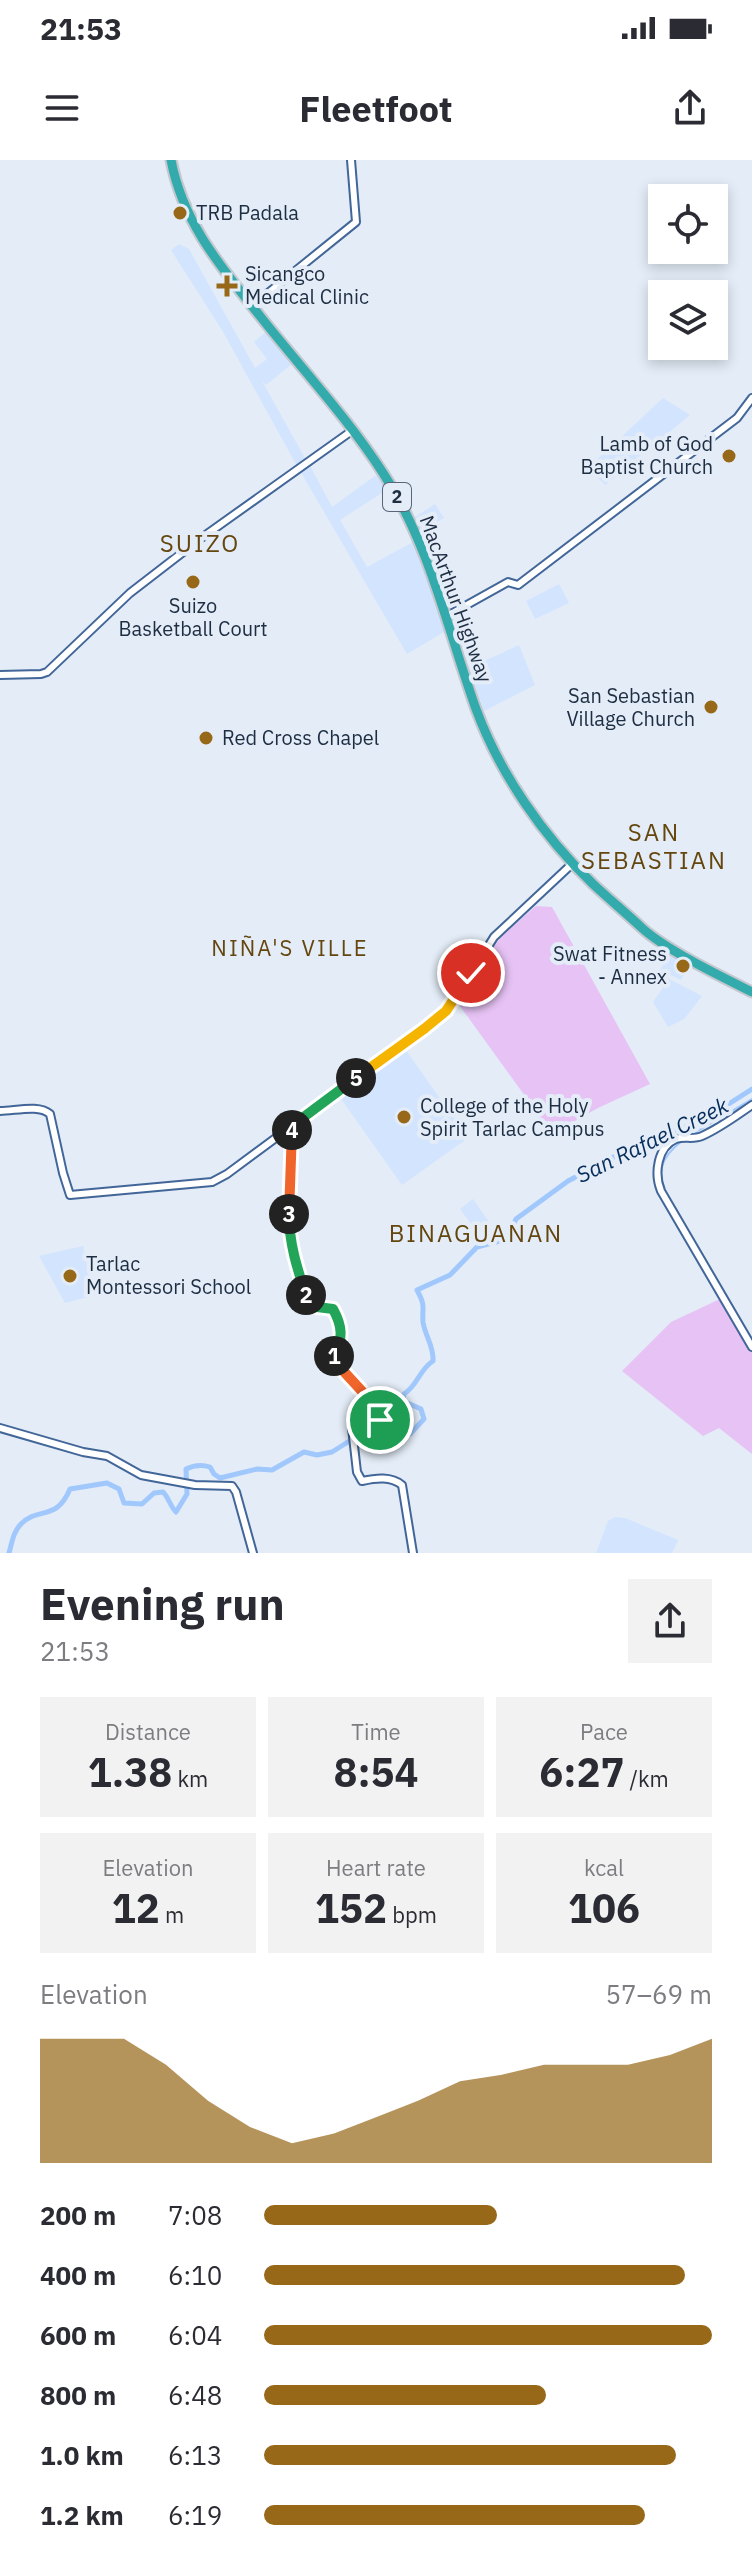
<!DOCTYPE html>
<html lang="en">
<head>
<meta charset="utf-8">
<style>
  body { margin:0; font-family:"IBM Plex Sans",sans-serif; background:#f2f2f3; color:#2b2b33; height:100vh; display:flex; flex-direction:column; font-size:30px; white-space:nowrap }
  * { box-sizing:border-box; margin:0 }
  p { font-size:26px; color:#7c7c81 }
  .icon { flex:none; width:44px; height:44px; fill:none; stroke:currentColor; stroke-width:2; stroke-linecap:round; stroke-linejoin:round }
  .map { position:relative; height:1393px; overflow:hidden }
  .sheet { display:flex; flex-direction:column; background:#fff; flex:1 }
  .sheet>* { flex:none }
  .tools { position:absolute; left:648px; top:24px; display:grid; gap:16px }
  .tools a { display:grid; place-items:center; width:80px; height:80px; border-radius:0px; background:#fff; box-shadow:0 4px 12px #0003; font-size:40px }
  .pin { position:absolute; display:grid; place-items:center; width:68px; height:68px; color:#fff; margin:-34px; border:4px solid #fff; border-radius:50%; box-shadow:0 2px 8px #0007 }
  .km { position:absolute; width:40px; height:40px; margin:-20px; border-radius:50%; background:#222; color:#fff; font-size:22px; line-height:40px; text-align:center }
  .round { display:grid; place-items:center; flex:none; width:84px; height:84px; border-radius:0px; background:#f2f2f3 }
  .overview { display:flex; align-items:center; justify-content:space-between; height:136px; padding:0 40px }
  h1 { font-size:44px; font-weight:800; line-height:60px }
  .figures { display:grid; grid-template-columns:repeat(3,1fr); gap:12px; height:136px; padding:8px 40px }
  .figures div { display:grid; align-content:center; border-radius:0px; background:#f2f2f3; text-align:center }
  .figures b { font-size:40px; font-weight:800 }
  .figures small { font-size:22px; font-weight:400 }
  .figures p { font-size:22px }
  .chart { height:224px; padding:16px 40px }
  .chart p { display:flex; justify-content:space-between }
  .chart svg { width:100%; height:144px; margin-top:8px; fill:#966817; opacity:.7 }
  ul { padding:0 40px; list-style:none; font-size:26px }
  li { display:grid; grid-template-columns:128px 96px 1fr; align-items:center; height:60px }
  li i { height:20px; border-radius:10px; background:#966817 }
  .status { display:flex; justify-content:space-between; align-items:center; height:56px; padding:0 40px; background:#fff; direction:ltr }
  .status svg { height:22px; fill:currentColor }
  header { display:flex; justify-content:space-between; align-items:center; height:104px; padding:0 40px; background:#fff; font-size:36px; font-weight:800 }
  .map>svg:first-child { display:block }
</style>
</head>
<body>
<div class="status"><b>21:53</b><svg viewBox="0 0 49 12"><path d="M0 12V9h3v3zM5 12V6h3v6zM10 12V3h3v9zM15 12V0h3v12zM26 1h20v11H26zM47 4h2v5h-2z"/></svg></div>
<header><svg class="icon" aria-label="menu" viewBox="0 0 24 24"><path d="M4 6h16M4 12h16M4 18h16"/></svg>Fleetfoot<svg class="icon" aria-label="share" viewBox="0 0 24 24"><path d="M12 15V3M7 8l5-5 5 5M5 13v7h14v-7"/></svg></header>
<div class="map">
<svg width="752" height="1393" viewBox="0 0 752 1393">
  <rect width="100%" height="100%" fill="#e3ecf7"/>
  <g fill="#d3e5fe">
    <polygon points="179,84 189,89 255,208 267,199 254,182 267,171 293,203 266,225 262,221 306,300 297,306 222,170 171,90"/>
    <polygon points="663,238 690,255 605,325 588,308"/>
    <polygon points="308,302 332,347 379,313 379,318 388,329 340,360 367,407 415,381 442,454 446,469 444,472 407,494 299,309"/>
    <polygon points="435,344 444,358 421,372 415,357"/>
    <polygon points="559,424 569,443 535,459 526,441"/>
    <polygon points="519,485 535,525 484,551 469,508"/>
    <polygon points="672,791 691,801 681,820 660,810"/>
    <polygon points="669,819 702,836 684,859 668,867 653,842"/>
    <polygon points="405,889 468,978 402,1025 339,936"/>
    <polygon points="473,1039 489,1062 478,1073 460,1049"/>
    <polygon points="83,1086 95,1135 65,1143 39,1096"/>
    <polygon points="615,1357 625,1358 678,1380 672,1393 596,1393 608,1361"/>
  </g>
  <g fill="#e7c3f5">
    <polygon points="536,746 552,747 650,924 598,948 548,976 533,947 457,842 502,775"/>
    <polygon points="720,1139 752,1193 752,1294 719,1268 703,1276 622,1211 671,1162"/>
  </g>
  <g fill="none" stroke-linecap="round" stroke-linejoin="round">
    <g stroke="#a1c8fd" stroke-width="2">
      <polyline points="691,975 752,939"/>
      <path d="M 668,1037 C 656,1012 660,998 682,981"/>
    </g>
    <path stroke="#a1c8fd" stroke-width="5" d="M 9,1393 C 12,1383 13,1372 21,1364 C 39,1346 56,1362 70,1329 L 107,1323 L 119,1329 L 124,1343 L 142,1344 L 154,1333 L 163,1332 C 169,1338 170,1346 176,1352 L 187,1334 L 186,1309 C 194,1305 201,1304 210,1307 L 214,1314 L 220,1318 L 257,1309 L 272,1310 L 304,1292 L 317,1295 L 332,1292 L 359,1275 L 383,1268 L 410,1274 L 424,1259 L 421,1249 L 403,1241 L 404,1234 C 418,1225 419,1210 433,1201 C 434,1186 425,1176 423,1162 C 422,1145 426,1147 417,1130 L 450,1115 L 477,1087 L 507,1079 L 516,1059 L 568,1021 L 650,978 L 672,973 L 713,954 L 752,929"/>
    <defs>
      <g id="secondary">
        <polyline points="252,146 356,62 351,0"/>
        <polyline points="447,456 508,422 518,425 737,258 752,238"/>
        <polyline points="0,515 41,514 47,512 130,433 200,379 353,270"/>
        <path d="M 752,945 C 736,956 720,968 702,976 C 693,980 685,976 676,979 C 657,987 654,1014 661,1031 L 752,1187"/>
        <path d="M 0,951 C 15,951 39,944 50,954 L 63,1013 L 70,1035 L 212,1022 L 227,1014 L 441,856 L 454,841 L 494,777 L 573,703"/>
        <path d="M 293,965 L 289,1071 L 294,1096 L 310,1142 L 322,1150 L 333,1149 C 344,1169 342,1179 334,1198 L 383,1254 L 382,1259 L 354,1265 L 352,1268 L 357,1312 L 362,1321 C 376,1318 391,1316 402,1325 L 413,1393"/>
        <polyline points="0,1268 83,1292 107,1296 141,1315 195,1325 232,1326 236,1332 253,1393"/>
      </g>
      <path id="highway" d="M 171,0 C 183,63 221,107 260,156 C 301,208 347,257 383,313 C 430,385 447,468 476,549 C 500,614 543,676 593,724 C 609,739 626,753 642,768 C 666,790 722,817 752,832"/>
    </defs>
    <use href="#secondary" stroke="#426698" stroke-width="10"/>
    <use href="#highway" stroke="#c4c8ce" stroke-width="13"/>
    <use href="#secondary" stroke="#fff" stroke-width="6"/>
    <use href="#highway" stroke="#33abad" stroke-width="9"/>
  </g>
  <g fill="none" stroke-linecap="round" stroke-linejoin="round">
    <defs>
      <polyline id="split-1" points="334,1196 336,1203 382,1253 383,1256 380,1260"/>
      <path id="split-2" d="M 306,1135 L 317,1147 L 333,1149 C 343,1167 343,1179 334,1196"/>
      <path id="split-3" d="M 289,1054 C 289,1083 297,1108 306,1135"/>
      <polyline id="split-4" points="289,1054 292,970"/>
      <polyline id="split-5" points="292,970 293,965 356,918"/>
      <polyline id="split-6" points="356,918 424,869"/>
      <polyline id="split-7" points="424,869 446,851 471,813"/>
    </defs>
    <use href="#split-1" stroke="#fff" stroke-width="16"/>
    <use href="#split-2" stroke="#fff" stroke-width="16"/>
    <use href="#split-3" stroke="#fff" stroke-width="16"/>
    <use href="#split-4" stroke="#fff" stroke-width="16"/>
    <use href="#split-5" stroke="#fff" stroke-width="16"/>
    <use href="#split-6" stroke="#fff" stroke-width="16"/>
    <use href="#split-7" stroke="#fff" stroke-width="16"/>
    <use href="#split-1" stroke="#f0652b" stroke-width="10"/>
    <use href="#split-2" stroke="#22a559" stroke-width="10"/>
    <use href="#split-3" stroke="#22a559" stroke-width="10"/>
    <use href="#split-4" stroke="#f0652b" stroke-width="10"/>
    <use href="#split-5" stroke="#22a559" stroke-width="10"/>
    <use href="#split-6" stroke="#f5b400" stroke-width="10"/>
    <use href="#split-7" stroke="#f5b400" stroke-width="10"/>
  </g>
  <g fill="#966817" stroke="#e3ecf7" stroke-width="3">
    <circle cx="180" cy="53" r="8"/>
    <path d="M223 114h8v8h8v8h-8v8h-8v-8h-8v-8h8z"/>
    <circle cx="729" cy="296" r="8"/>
    <circle cx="193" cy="422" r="8"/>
    <circle cx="711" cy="547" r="8"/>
    <circle cx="206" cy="578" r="8"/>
    <circle cx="683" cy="806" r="8"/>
    <circle cx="404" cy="957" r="8"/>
    <circle cx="70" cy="1116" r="8"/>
  </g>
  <g text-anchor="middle" stroke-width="8" stroke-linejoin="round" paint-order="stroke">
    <rect fill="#e3ecf7" stroke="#586678" stroke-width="2" x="383" y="323" width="28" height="28" rx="6"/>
    <g font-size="18" font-weight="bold" fill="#1d2d42">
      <text x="397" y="343">2</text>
    </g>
    <g font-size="20" fill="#1d2d42" stroke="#e3ecf7" text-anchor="start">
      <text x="196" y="60">TRB Padala</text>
      <text x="245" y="121">Sicangco<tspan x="245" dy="23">Medical Clinic</tspan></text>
      <text x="713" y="291" text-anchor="end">Lamb of God<tspan x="713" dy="23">Baptist Church</tspan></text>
      <text x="193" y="453" text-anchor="middle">Suizo<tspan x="193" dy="23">Basketball Court</tspan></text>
      <text x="695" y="543" text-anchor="end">San Sebastian<tspan x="695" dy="23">Village Church</tspan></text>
      <text x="222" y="585">Red Cross Chapel</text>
      <text x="667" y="801" text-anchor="end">Swat Fitness<tspan x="667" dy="23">- Annex</tspan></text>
      <text x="420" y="953">College of the Holy<tspan x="420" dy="23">Spirit Tarlac Campus</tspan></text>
      <text x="86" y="1111">Tarlac<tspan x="86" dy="23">Montessori School</tspan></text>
    </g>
    <g font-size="20" fill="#1d2d42" stroke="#e3ecf7">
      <text transform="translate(456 439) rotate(70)" y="7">MacArthur Highway</text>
    </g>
    <g font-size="22" letter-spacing="2" fill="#65460e" stroke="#e3ecf7">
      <text x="290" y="796">NIÑA'S VILLE</text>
    </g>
    <g font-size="22" font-style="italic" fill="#062c5a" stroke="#e3ecf7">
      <text transform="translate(652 980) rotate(-26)" y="8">San Rafael Creek</text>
    </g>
    <g font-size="24" letter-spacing="2" fill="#65460e" stroke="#e3ecf7">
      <text x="200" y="392">SUIZO</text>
      <text x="654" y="681">SAN<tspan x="654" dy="28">SEBASTIAN</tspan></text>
      <text x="476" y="1082">BINAGUANAN</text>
    </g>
  </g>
</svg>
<div class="tools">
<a><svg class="icon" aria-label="locate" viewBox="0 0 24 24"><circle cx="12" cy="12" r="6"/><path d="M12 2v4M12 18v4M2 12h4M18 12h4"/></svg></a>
<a><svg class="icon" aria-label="layers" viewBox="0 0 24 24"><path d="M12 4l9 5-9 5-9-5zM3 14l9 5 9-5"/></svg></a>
</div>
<div class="pin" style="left:380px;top:1260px;background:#1e9e55"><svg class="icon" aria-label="arrive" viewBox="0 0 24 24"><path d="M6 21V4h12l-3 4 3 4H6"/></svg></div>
<div class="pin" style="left:471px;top:813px;background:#d93025"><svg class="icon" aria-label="check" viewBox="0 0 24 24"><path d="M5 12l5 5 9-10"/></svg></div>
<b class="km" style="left:334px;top:1196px">1</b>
<b class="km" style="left:306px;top:1135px">2</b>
<b class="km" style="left:289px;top:1054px">3</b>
<b class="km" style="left:292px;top:970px">4</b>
<b class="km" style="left:356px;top:918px">5</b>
</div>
<section class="sheet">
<div class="overview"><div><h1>Evening run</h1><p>21:53</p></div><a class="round"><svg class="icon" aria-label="share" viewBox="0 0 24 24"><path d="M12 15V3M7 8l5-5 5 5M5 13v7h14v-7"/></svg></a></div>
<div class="figures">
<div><p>Distance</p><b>1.38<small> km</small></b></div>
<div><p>Time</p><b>8:54</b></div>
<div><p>Pace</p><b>6:27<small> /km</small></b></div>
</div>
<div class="figures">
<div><p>Elevation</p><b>12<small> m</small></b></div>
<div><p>Heart rate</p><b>152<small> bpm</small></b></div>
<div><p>kcal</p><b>106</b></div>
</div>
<div class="chart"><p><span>Elevation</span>57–69 m</p>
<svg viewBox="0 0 160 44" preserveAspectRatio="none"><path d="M0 44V6L10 6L20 6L30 14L40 25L50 33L60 38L70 35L80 30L90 25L100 19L110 17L120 14L130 14L140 14L150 11L160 6V44z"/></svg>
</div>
<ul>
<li><b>200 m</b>7:08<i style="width:52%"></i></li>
<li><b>400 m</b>6:10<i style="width:94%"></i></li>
<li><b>600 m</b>6:04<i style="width:100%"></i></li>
<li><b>800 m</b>6:48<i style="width:63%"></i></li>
<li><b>1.0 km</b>6:13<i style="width:92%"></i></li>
<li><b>1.2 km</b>6:19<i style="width:85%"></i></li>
</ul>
</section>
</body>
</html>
